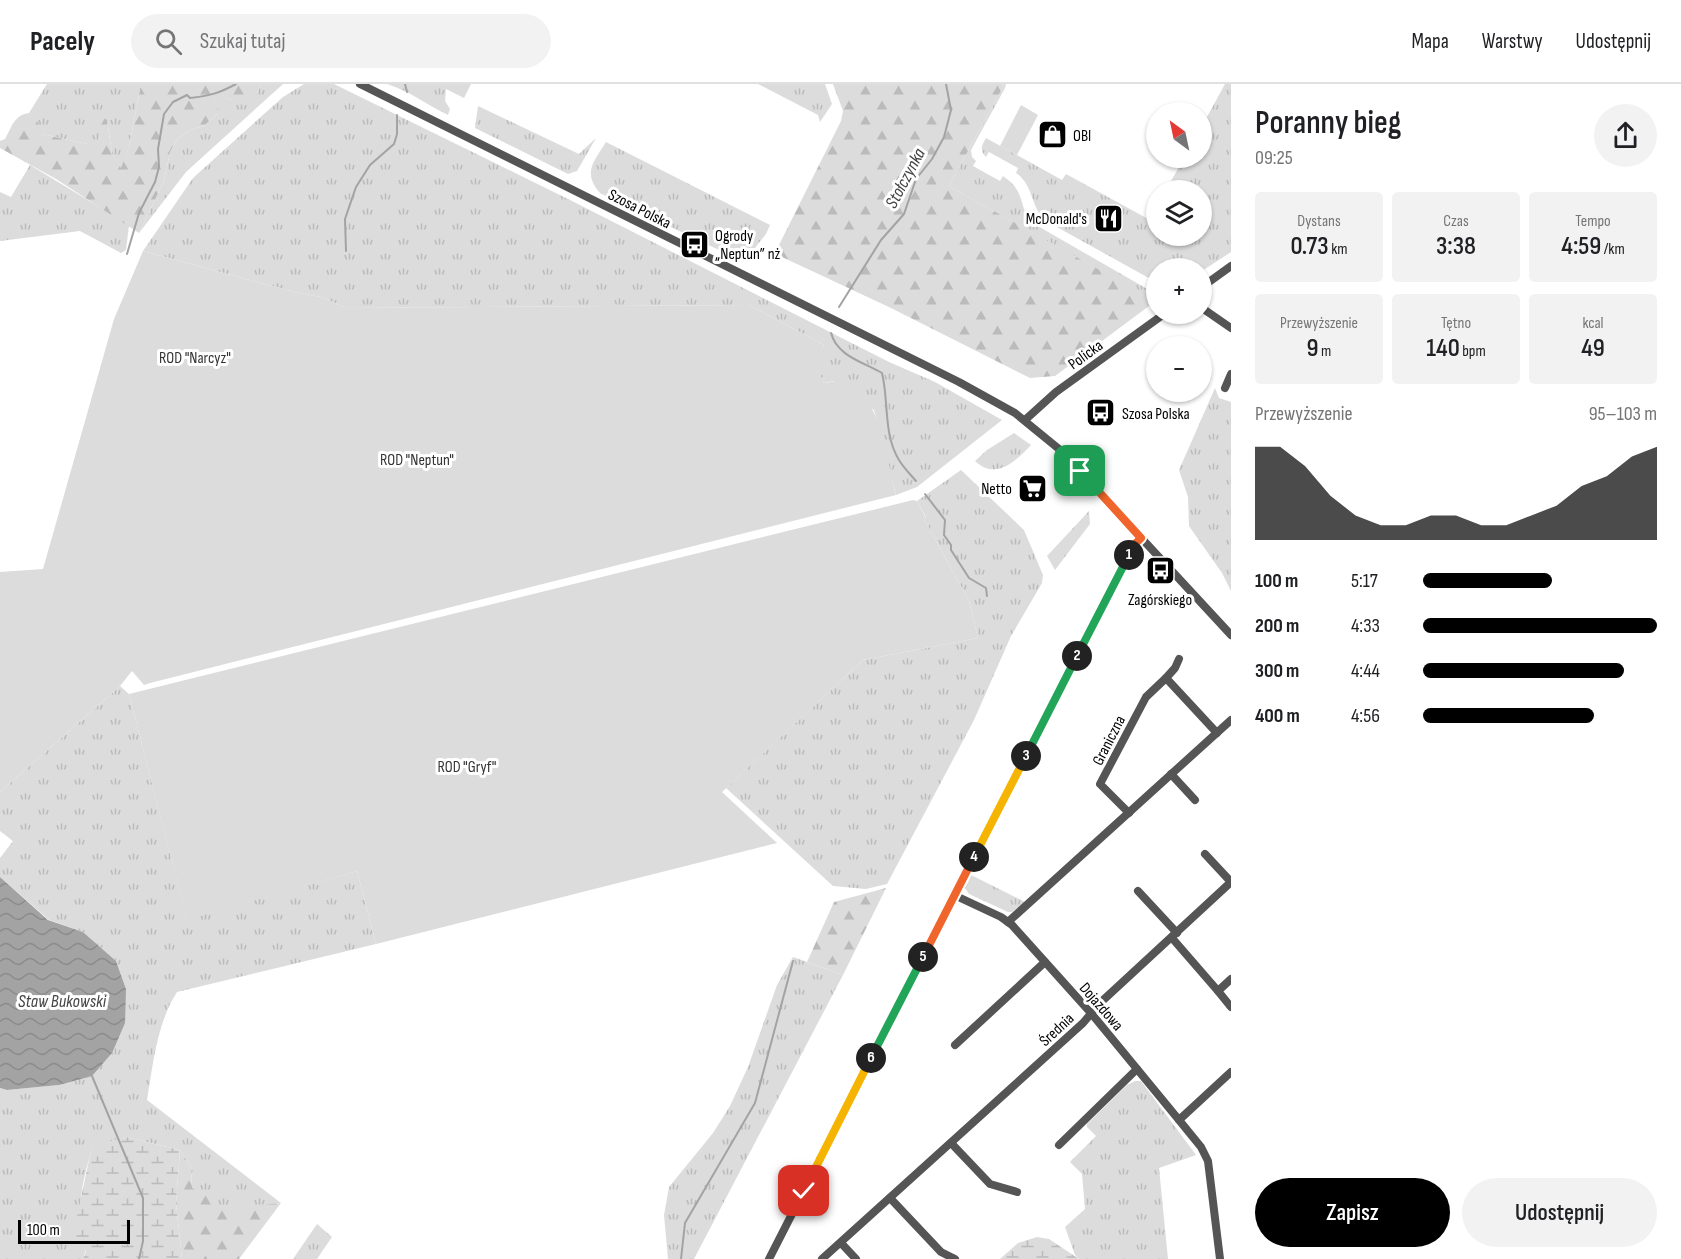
<!DOCTYPE html>
<html lang="pl">
<head>
<meta charset="utf-8">
<style>
  body { margin:0; font-family:"Sofia Sans Condensed",sans-serif; background:#f2f2f2; color:#202124; height:100vh; display:flex; flex-direction:column; font-size:22px; white-space:nowrap }
  * { box-sizing:border-box; margin:0 }
  p { font-size:20px; color:#757577 }
  .icon { flex:none; width:33px; height:33px; fill:none; stroke:currentColor; stroke-width:2; stroke-linecap:round; stroke-linejoin:round }
  .map { position:relative; flex:1; overflow:hidden }
  .sheet { display:flex; flex-direction:column; background:#fff; width:450px }
  .sheet>* { flex:none }
  .needle { width:39px; rotate:327deg }
  .tools { position:absolute; left:1146px; top:18px; display:grid; gap:12px }
  .tools a { display:grid; place-items:center; width:66px; height:66px; border-radius:50%; background:#fff; box-shadow:0 2px 4px #0004; font-size:30px }
  .scale { position:absolute; left:18px; bottom:15px; width:112px; box-sizing:border-box; padding-left:6px; border:3px solid #000; border-top:0; font-size:16px; line-height:21px; white-space:nowrap; color:#000; -webkit-text-stroke:4px #fff; paint-order:stroke }
  .pin { position:absolute; display:grid; place-items:center; width:51px; height:51px; color:#fff; margin:-26px; border-radius:12px; box-shadow:0 3px 9px #0006 }
  .km { position:absolute; width:30px; height:30px; margin:-15px; border-radius:50%; background:#222; color:#fff; font-size:16px; line-height:30px; text-align:center }
  .round { display:grid; place-items:center; flex:none; width:63px; height:63px; border-radius:32px; background:#f2f2f2 }
  .overview { display:flex; align-items:center; justify-content:space-between; height:102px; padding:0 24px }
  h1 { font-size:33px; font-weight:600; line-height:45px }
  .stats { display:grid; grid-template-columns:repeat(3,1fr); gap:9px; height:102px; padding:6px 24px }
  .stats div { display:grid; align-content:center; border-radius:6px; background:#f2f2f2; text-align:center }
  .stats b { font-size:26px; font-weight:600 }
  .stats small { font-size:16px; font-weight:400 }
  .stats p { font-size:16px }
  .chart { height:168px; padding:12px 24px }
  .chart p { display:flex; justify-content:space-between }
  .chart svg { width:100%; height:108px; margin-top:6px; fill:#000; opacity:.7 }
  .button { display:flex; gap:12px; margin-top:auto; padding:12px 24px }
  .button a { flex:1; height:69px; border-radius:36px; background:#000; color:#fff; font-size:24px; font-weight:600; line-height:69px; text-align:center }
  .button a+a { background:#f2f2f2; color:#202124 }
  ul { padding:0 24px; list-style:none; font-size:20px }
  li { display:grid; grid-template-columns:96px 72px 1fr; align-items:center; height:45px }
  li i { height:15px; border-radius:8px; background:#000 }
  header { display:flex; align-items:center; gap:36px; box-sizing:border-box; height:84px; padding:0 30px; background:#fff; border-bottom:2px solid #e0e0e0 }
  header strong { font-size:28px }
  nav { display:flex; gap:33px; margin-inline-start:auto; font-size:21px }
  .search { width:420px; height:54px; background:#f2f2f2; display:flex; align-items:center; gap:15px; box-sizing:border-box; padding:0 21px; border-radius:33px; color:#757577; font-size:22px }
  main { display:flex; flex:1; min-height:0 }
  .map>svg:first-child { display:block }
</style>
</head>
<body>
<header>
<strong>Pacely</strong>
<div class="search"><svg class="icon" aria-label="search" viewBox="0 0 24 24"><circle cx="10" cy="10" r="6"/><path d="M15 15l6 6"/></svg>Szukaj tutaj</div>
<nav><a>Mapa</a><a>Warstwy</a><a>Udostępnij</a></nav>
</header>
<main>
<div class="map">
<svg width="1231" height="1175" viewBox="0 0 1231 1175">
  <defs>
    <pattern id="grass-tufts" width="24" height="20" patternUnits="userSpaceOnUse" patternTransform="scale(1.5)"><rect width="24" height="20" fill="#dcdcdc"/><path d="M3 7l-1-3M5 7V3M7 7l1-3M15 17l-1-3M17 17v-4M19 17l1-3" fill="none" stroke="#bbb"/></pattern>
    <pattern id="forest-firs" width="22" height="20" patternUnits="userSpaceOnUse" patternTransform="scale(1.5)"><rect width="22" height="20" fill="#dcdcdc"/><path d="M5 1l3.5 6h-7zM16 11l3.5 6h-7z" fill="#bbb"/></pattern>
    <pattern id="wetland-marsh" width="20" height="14" patternUnits="userSpaceOnUse" patternTransform="scale(1.5)"><rect width="20" height="14" fill="#dcdcdc"/><path d="M1 5h8M5 5V1M11 12h8M15 12V8" fill="none" stroke="#bbb"/></pattern>
    <pattern id="water-waves" width="16" height="10" patternUnits="userSpaceOnUse" patternTransform="scale(1.5)"><rect width="16" height="10" fill="#a3a3a3"/><path d="M0 5q4-4 8 0t8 0" fill="none" stroke="#8b8b8b"/></pattern>
  </defs>
  <rect width="100%" height="100%" fill="#fff"/>
  <g fill="url(#grass-tufts)">
    <polygon points="47,0 141,0 129,63 121,85 112,70 107,36 97,60 87,60 42,50 29,29"/>
    <polygon points="261,0 283,0 186,88 139,149 164,97 170,68 177,55 190,46 204,42 218,29 214,17 221,13 233,16 257,10"/>
    <polygon points="304,0 334,0 568,115 889,278 935,298 1002,336 917,403 896,411 874,326 834,297 824,299 814,280 824,261 749,221 346,224 321,213 294,208 143,167 193,94 283,13"/>
    <path d="M 387,0 L 471,0 L 464,14 L 446,5 L 445,17 L 450,25 L 448,31 C 427,21 410,7 387,0 Z"/>
    <polygon points="758,0 825,0 832,20 820,38 818,31"/>
    <path d="M 1002,0 L 1006,0 L 1005,4 L 971,66 L 972,73 L 976,77 L 973,82 L 1000,97 L 1003,92 C 1008,96 1014,100 1017,106 C 1025,120 1021,129 1036,141 L 1156,210 L 1156,216 L 1149,222 L 1149,214 L 949,102 L 1003,3 Z"/>
    <path d="M 1225,0 L 1231,0 L 1231,168 L 1202,187 L 1202,184 L 1156,184 L 1156,198 L 1046,137 C 1030,123 1034,101 1016,89 L 1018,84 L 989,68 L 986,73 C 979,66 982,61 986,54 L 1062,96 L 1066,90 L 1150,136 L 1156,125 L 1156,152 L 1202,152 L 1202,106 L 1166,106 L 1184,74 L 1202,74 L 1202,42 Z"/>
    <polygon points="478,22 579,70 596,54 577,87 568,90 475,44"/>
    <path d="M 606,58 L 770,141 L 766,150 L 744,178 L 600,109 C 582,88 594,78 606,58 Z"/>
    <polygon points="30,81 129,141 126,166 121,169 80,147 0,157 0,108 11,113"/>
    <polygon points="1215,304 1219,314 1231,318 1231,507 1222,489 1189,442 1188,413 1179,386"/>
    <path d="M 1014,349 L 1031,361 C 1016,377 996,397 975,377 L 987,366 Z"/>
    <polygon points="961,386 1024,446 1043,491 1042,499 1011,552 974,636 887,800 866,805 833,802 726,704 863,576 978,554 969,517 924,435 926,433 917,417"/>
    <polygon points="1089,427 1090,440 1055,486 1047,472"/>
    <path d="M 120,602 L 129,610 L 187,835 L 357,787 L 376,860 L 177,908 C 157,939 153,980 147,1016 L 281,1119 L 216,1126 L 192,1104 L 191,1083 L 180,1066 L 126,1053 L 92,1063 C 88,1081 81,1100 81,1119 C 81,1137 90,1158 83,1175 L 0,1175 L 0,1004 L 7,1006 L 59,1001 L 126,905 L 116,877 L 83,848 L 49,836 L 0,793 L 0,774 L 13,757 L 0,747 L 0,708 Z"/>
    <polygon points="971,791 1025,818 1012,828 1008,828 969,810 965,804"/>
    <polygon points="793,873 843,891 694,1175 668,1175 664,1131 669,1103 713,1049 730,1022 748,983 777,901"/>
    <polygon points="1135,997 1141,997 1196,1071 1159,1084 1168,1175 1079,1175 1075,1171 1065,1143 1085,1125 1082,1090 1070,1078 1096,1052 1087,1043 1087,1040 1127,1001"/>
    <polygon points="317,1140 332,1153 317,1175 293,1175"/>
  </g>
  <g fill="url(#forest-firs)">
    <path d="M 141,0 L 261,0 L 257,10 L 244,22 C 233,16 225,11 214,17 L 219,28 L 204,42 L 190,46 L 177,55 L 170,68 L 164,97 L 139,149 L 56,95 L 0,64 L 0,57 L 5,55 C 12,43 14,31 29,29 C 37,35 40,40 42,50 L 87,60 L 97,59 L 100,53 L 98,40 L 104,34 L 107,36 L 112,70 L 121,84 L 129,63 Z"/>
    <polygon points="833,0 1002,0 1003,3 949,102 1150,214 1149,222 1055,292 1030,294 891,224 782,173 779,161 841,37 843,27"/>
    <polygon points="886,804 843,891 807,878 834,818"/>
    <polygon points="180,1066 191,1083 192,1104 212,1109 216,1125 281,1119 239,1175 182,1175 176,1119"/>
  </g>
  <g fill="url(#wetland-marsh)">
    <polygon points="126,1053 180,1066 176,1119 182,1175 83,1175 86,1167 72,1156 92,1062"/>
    <polygon points="1037,1153 1049,1155 1079,1175 1000,1175 1018,1159"/>
  </g>
  <g fill="#dcdcdc">
    <polygon points="1021,21 1038,31 1017,71 1000,62"/>
    <path d="M 143,167 L 294,208 L 321,213 L 346,224 L 749,221 L 824,261 L 815,280 L 824,299 C 831,298 840,295 847,298 C 880,309 888,381 896,411 L 150,599 L 144,601 L 132,587 L 120,602 L 0,708 L 0,488 L 43,485 L 114,235 Z"/>
    <polygon points="913,416 917,417 926,434 924,435 969,517 978,554 863,576 722,708 777,759 376,860 357,787 187,836 129,610"/>
  </g>
  <polygon fill="url(#water-waves)" points="0,793 48,836 83,848 116,877 126,905 125,939 112,969 92,992 59,1001 7,1006 0,1004"/>
  <g fill="none" stroke-linecap="round" stroke-linejoin="round">
    <g stroke="#a3a3a3" stroke-width="2">
      <polyline points="405,0 407,8"/>
      <polyline points="346,167 345,135 356,103 370,81 394,60 397,50 397,31"/>
      <path d="M 127,170 L 139,129 L 155,98 L 159,83 L 158,65 L 164,30 L 173,18 L 187,11 L 190,14 C 210,12 219,9 236,0"/>
      <polyline points="839,223 881,156 904,130 916,95 932,75 944,53 951,26 946,0"/>
      <path d="M 831,249 C 837,272 863,278 882,289 C 889,317 883,350 899,376 C 903,383 910,390 916,397"/>
      <polyline points="925,410 945,436 944,451 951,461 951,466 969,494 986,504 987,512"/>
      <polyline points="92,992 143,1114 143,1157 139,1175"/>
      <polyline points="681,1175 685,1139 755,1019 793,877"/>
    </g>
    <g stroke="#555" stroke-width="8">
      <polyline points="360,0 959,298 1015,329 1059,365 1231,551"/>
      <polyline points="1202,203 1231,182"/>
      <polyline points="1202,224 1231,244"/>
      <polyline points="1225,304 1231,290"/>
      <polyline points="1025,336 1056,308 1164,230"/>
      <polyline points="1166,594 1175,584 1179,575"/>
      <polyline points="1171,690 1195,716"/>
      <polyline points="1129,729 1100,700 1146,613 1166,594 1217,649"/>
      <polyline points="1205,770 1231,798"/>
      <polyline points="1138,807 1177,849"/>
      <polyline points="954,811 1001,833 1012,841 1091,929 1179,1036 1231,988"/>
      <polyline points="1008,838 1231,636"/>
      <polyline points="1172,854 1218,907 1231,895"/>
      <polyline points="1218,907 1231,923"/>
      <polyline points="955,961 1045,878"/>
      <polyline points="1179,1036 1201,1063 1208,1077 1220,1175"/>
      <polyline points="951,1059 990,1100 1017,1108"/>
      <polyline points="1059,1061 1137,985"/>
      <polyline points="890,1114 941,1168 955,1175"/>
      <polyline points="841,1159 856,1175"/>
      <polyline points="769,1175 1123,482 1133,462 1141,454"/>
      <polyline points="822,1175 1083,939 1100,919 1231,798"/>
    </g>
  </g>
  <g fill="none" stroke-linecap="round" stroke-linejoin="round">
    <defs>
      <polyline id="split-1" points="1080,387 1141,454 1133,462 1129,471"/>
      <polyline id="split-2" points="1077,572 1129,471"/>
      <polyline id="split-3" points="1026,672 1077,572"/>
      <polyline id="split-4" points="974,773 1026,672"/>
      <polyline id="split-5" points="923,873 974,773"/>
      <polyline id="split-6" points="871,974 923,873"/>
      <polyline id="split-7" points="820,1075 871,974"/>
      <polyline id="split-8" points="804,1107 820,1075"/>
    </defs>
    <use href="#split-1" stroke="#fff" stroke-width="12"/>
    <use href="#split-2" stroke="#fff" stroke-width="12"/>
    <use href="#split-3" stroke="#fff" stroke-width="12"/>
    <use href="#split-4" stroke="#fff" stroke-width="12"/>
    <use href="#split-5" stroke="#fff" stroke-width="12"/>
    <use href="#split-6" stroke="#fff" stroke-width="12"/>
    <use href="#split-7" stroke="#fff" stroke-width="12"/>
    <use href="#split-8" stroke="#fff" stroke-width="12"/>
    <use href="#split-1" stroke="#f0652b" stroke-width="8"/>
    <use href="#split-2" stroke="#22a559" stroke-width="8"/>
    <use href="#split-3" stroke="#22a559" stroke-width="8"/>
    <use href="#split-4" stroke="#f5b400" stroke-width="8"/>
    <use href="#split-5" stroke="#f0652b" stroke-width="8"/>
    <use href="#split-6" stroke="#22a559" stroke-width="8"/>
    <use href="#split-7" stroke="#f5b400" stroke-width="8"/>
    <use href="#split-8" stroke="#f5b400" stroke-width="8"/>
  </g>
  <defs>
    <symbol id="shop-square" viewBox="-11 -11 22 22"><rect x="-9" y="-9" width="18" height="18" rx="4" fill="#000" stroke="#fff"/><path d="M-5-2.5h2.3a2.7 3.5 0 0 1 5.4 0H5L5.5 6h-11ZM-1.5-2.5h3a1.5 2.3 0 0 0-3 0Z" fill="#fff"/></symbol>
    <symbol id="restaurant-square" viewBox="-11 -11 22 22"><rect x="-9" y="-9" width="18" height="18" rx="4" fill="#000" stroke="#fff"/><path d="M-5-6h1v4h1v-4h1v4h1v-4h1v5L-1.5 .5V6h-2V.5L-5-1ZM5-6V6H3V1.5H1.5Q1.5-4 5-6Z" fill="#fff"/></symbol>
    <symbol id="bus-square" viewBox="-11 -11 22 22"><rect x="-9" y="-9" width="18" height="18" rx="4" fill="#000" stroke="#fff"/><path d="M-5-6H5V4H4V6H2V4H-2V6H-4V4H-5ZM-3.5-4V0h7V-4ZM-3.5 1.2v1.5H-2V1.2ZM2 1.2v1.5H3.5V1.2Z" fill="#fff"/></symbol>
    <symbol id="supermarket-square" viewBox="-11 -11 22 22"><rect x="-9" y="-9" width="18" height="18" rx="4" fill="#000" stroke="#fff"/><path d="M-6-5.5h2.5l.6 2H6L4.5 2H-2.5L-4.4-4H-6ZM-1.5 3.2a1.3 1.3 0 1 0 .1 0ZM3 3.2a1.3 1.3 0 1 0 .1 0Z" fill="#fff"/></symbol>
  </defs>
  <g fill-rule="evenodd">
    <use href="#shop-square" x="1036" y="34" width="33" height="33"/>
    <use href="#restaurant-square" x="1092" y="118" width="33" height="33"/>
    <use href="#bus-square" x="678" y="144" width="33" height="33"/>
    <use href="#bus-square" x="1084" y="312" width="33" height="33"/>
    <use href="#supermarket-square" x="1016" y="388" width="33" height="33"/>
    <use href="#bus-square" x="1144" y="470" width="33" height="33"/>
  </g>
  <g text-anchor="middle" stroke-width="6" stroke-linejoin="round" paint-order="stroke">
    <g font-size="16" fill="#000" stroke="#fff" text-anchor="start">
      <text x="1073" y="57">OBI</text>
      <text x="1087" y="140" text-anchor="end">McDonald's</text>
      <text x="715" y="157">Ogrody<tspan x="715" dy="18">„Neptun” nż</tspan></text>
      <text x="1122" y="335">Szosa Polska</text>
      <text x="1012" y="410" text-anchor="end">Netto</text>
      <text x="1160" y="521" text-anchor="middle">Zagórskiego</text>
    </g>
    <g font-size="16" fill="#000" stroke="#fff">
      <text transform="translate(640 124) rotate(27)" y="6">Szosa Polska</text>
      <text transform="translate(1085 270) rotate(-36)" y="6">Policka</text>
      <text transform="translate(1108 656) rotate(-63)" y="6">Graniczna</text>
      <text transform="translate(1102 922) rotate(49)" y="6">Dojazdowa</text>
      <text transform="translate(1056 945) rotate(-43)" y="6">Średnia</text>
    </g>
    <g font-size="16" fill="#333" stroke="#fff">
      <text x="195" y="279">ROD "Narcyz"</text>
      <text x="417" y="381">ROD "Neptun"</text>
      <text x="467" y="688">ROD "Gryf"</text>
    </g>
    <g font-size="18" font-style="italic" fill="#444" stroke="#fff">
      <text transform="translate(905 94) rotate(-62)" y="6">Stołczynka</text>
      <text x="62" y="923">Staw Bukowski</text>
    </g>
  </g>
</svg>
<div class="tools">
<a><svg class="needle" viewBox="-14 -14 28 28"><path d="M0-13l5 13h-10z" fill="#e53935"/><path d="M0 13l5-13h-10z" fill="#757577"/></svg></a>
<a><svg class="icon" aria-label="layers" viewBox="0 0 24 24"><path d="M12 4l9 5-9 5-9-5zM3 14l9 5 9-5"/></svg></a>
<a>+</a>
<a>−</a>
</div>
<div class="scale">100 m</div>
<div class="pin" style="left:1080px;top:387px;background:#1e9e55"><svg class="icon" aria-label="arrive" viewBox="0 0 24 24"><path d="M6 21V4h12l-3 4 3 4H6"/></svg></div>
<div class="pin" style="left:804px;top:1107px;background:#d93025"><svg class="icon" aria-label="check" viewBox="0 0 24 24"><path d="M5 12l5 5 9-10"/></svg></div>
<b class="km" style="left:1129px;top:471px">1</b>
<b class="km" style="left:1077px;top:572px">2</b>
<b class="km" style="left:1026px;top:672px">3</b>
<b class="km" style="left:974px;top:773px">4</b>
<b class="km" style="left:923px;top:873px">5</b>
<b class="km" style="left:871px;top:974px">6</b>
</div>
<section class="sheet">
<div class="overview"><div><h1>Poranny bieg</h1><p>09:25</p></div><a class="round"><svg class="icon" aria-label="share" viewBox="0 0 24 24"><path d="M12 15V3M7 8l5-5 5 5M5 13v7h14v-7"/></svg></a></div>
<div class="stats">
<div><p>Dystans</p><b>0.73<small> km</small></b></div>
<div><p>Czas</p><b>3:38</b></div>
<div><p>Tempo</p><b>4:59<small> /km</small></b></div>
</div>
<div class="stats">
<div><p>Przewyższenie</p><b>9<small> m</small></b></div>
<div><p>Tętno</p><b>140<small> bpm</small></b></div>
<div><p>kcal</p><b>49</b></div>
</div>
<div class="chart"><p><span>Przewyższenie</span>95–103 m</p>
<svg viewBox="0 0 160 44" preserveAspectRatio="none"><path d="M0 44V6L10 6L20 14L30 26L40 34L50 38L60 38L70 34L80 34L90 38L100 38L110 34L120 30L130 22L140 18L150 10L160 6V44z"/></svg>
</div>
<ul>
<li><b>100 m</b>5:17<i style="width:55%"></i></li>
<li><b>200 m</b>4:33<i style="width:100%"></i></li>
<li><b>300 m</b>4:44<i style="width:86%"></i></li>
<li><b>400 m</b>4:56<i style="width:73%"></i></li>
</ul>
<div class="button"><a>Zapisz</a><a>Udostępnij</a></div>
</section>
</main>
</body>
</html>
